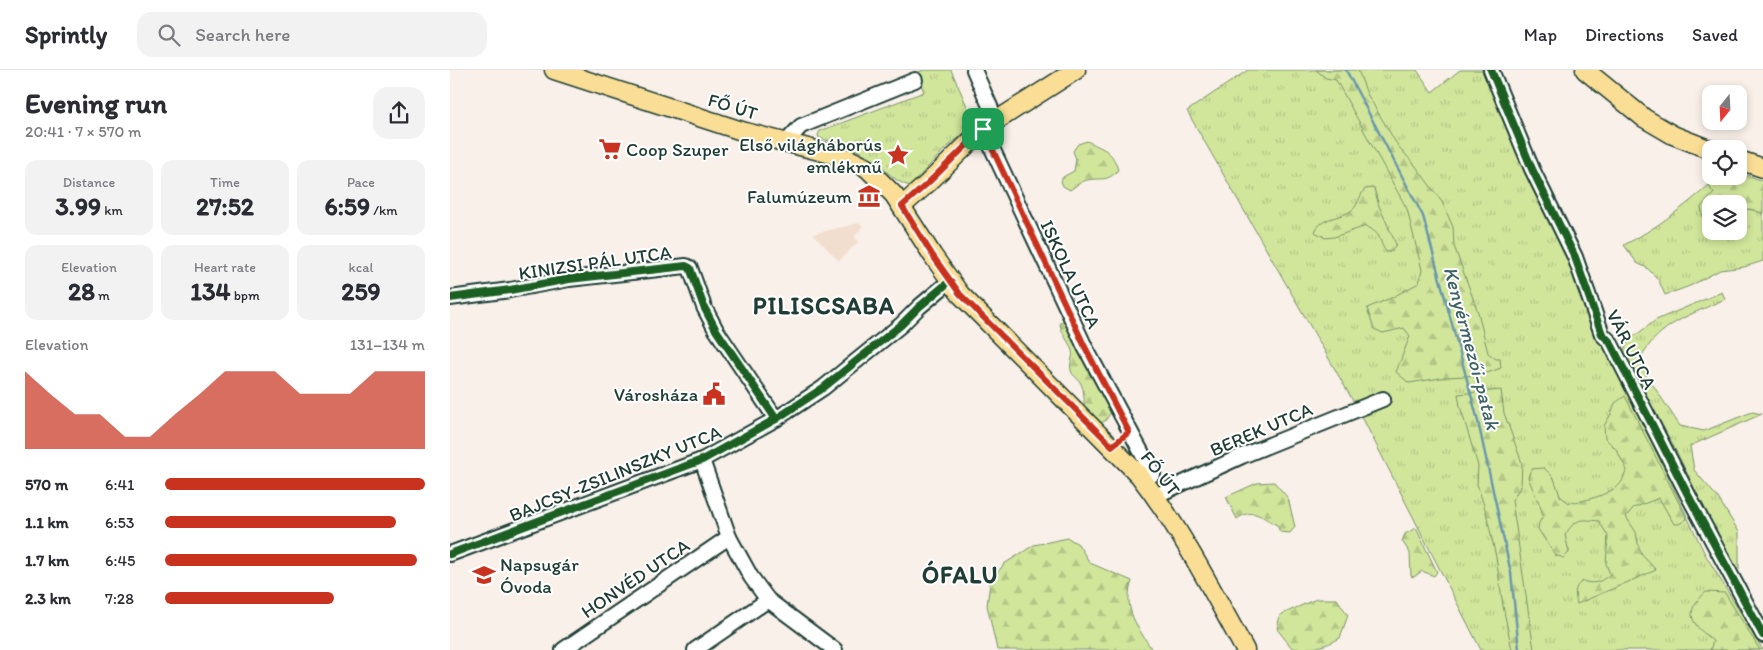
<!DOCTYPE html>
<html lang="en">
<head>
<meta charset="utf-8">
<style>
  body { margin:0; font-family:Itim,sans-serif; background:#f2f2f3; color:#2b2b33; height:100vh; display:flex; flex-direction:column; font-size:19px; white-space:nowrap }
  * { box-sizing:border-box; margin:0 }
  p { font-size:16px; color:#7c7c81 }
  .icon { flex:none; width:28px; height:28px; fill:none; stroke:currentColor; stroke-width:2; stroke-linecap:round; stroke-linejoin:round }
  .map { position:relative; flex:1; overflow:hidden }
  .side { display:flex; flex-direction:column; background:#fff; width:450px }
  .side>* { flex:none }
  .needle { width:32px; rotate:198deg }
  .buttons { position:absolute; left:1252px; top:15px; display:grid; gap:10px }
  .buttons a { display:grid; place-items:center; width:45px; height:45px; border-radius:10px; background:#fff; box-shadow:0 2px 8px #0003; font-size:25px }
  .pin { position:absolute; display:grid; place-items:center; width:42px; height:42px; color:#fff; margin:-21px; border-radius:10px; box-shadow:0 2px 8px #0006 }
  .round { display:grid; place-items:center; flex:none; width:52px; height:52px; border-radius:15px; background:#f2f2f3 }
  .headline { display:flex; align-items:center; justify-content:space-between; height:85px; padding:0 25px }
  h1 { font-size:28px; font-weight:700; line-height:38px }
  .stats { display:grid; grid-template-columns:repeat(3,1fr); gap:8px; height:85px; padding:5px 25px }
  .stats div { display:grid; align-content:center; border-radius:12px; background:#f2f2f3; text-align:center }
  .stats b { font-size:25px; font-weight:700 }
  .stats small { font-size:14px; font-weight:400 }
  .stats p { font-size:14px }
  .chart { height:140px; padding:10px 25px }
  .chart p { display:flex; justify-content:space-between }
  .chart svg { width:100%; height:90px; margin-top:5px; fill:#c8321e; opacity:.7 }
  ul { padding:0 25px; list-style:none; font-size:16px }
  li { display:grid; grid-template-columns:80px 60px 1fr; align-items:center; height:38px }
  li i { height:12px; border-radius:6px; background:#c8321e }
  header { display:flex; align-items:center; gap:30px; box-sizing:border-box; height:70px; padding:0 25px; background:#fff; border-bottom:1px solid #e1e1e2 }
  header strong { font-size:24px }
  nav { display:flex; gap:28px; margin-inline-start:auto; font-size:18px }
  .search { width:350px; height:45px; background:#f2f2f3; display:flex; align-items:center; gap:12px; box-sizing:border-box; padding:0 18px; border-radius:15px; color:#7c7c81; font-size:19px }
  main { display:flex; flex:1; min-height:0 }
  .map>svg:first-child { display:block }
</style>
</head>
<body>
<header>
<strong>Sprintly</strong>
<div class="search"><svg class="icon" aria-label="search" viewBox="0 0 24 24"><circle cx="10" cy="10" r="6"/><path d="M15 15l6 6"/></svg>Search here</div>
<nav><a>Map</a><a>Directions</a><a>Saved</a></nav>
</header>
<main>
<section class="side">
<div class="headline"><div><h1>Evening run</h1><p>20:41 · 7 × 570 m</p></div><a class="round"><svg class="icon" aria-label="share" viewBox="0 0 24 24"><path d="M12 15V3M7 8l5-5 5 5M5 13v7h14v-7"/></svg></a></div>
<div class="stats">
<div><p>Distance</p><b>3.99<small> km</small></b></div>
<div><p>Time</p><b>27:52</b></div>
<div><p>Pace</p><b>6:59<small> /km</small></b></div>
</div>
<div class="stats">
<div><p>Elevation</p><b>28<small> m</small></b></div>
<div><p>Heart rate</p><b>134<small> bpm</small></b></div>
<div><p>kcal</p><b>259</b></div>
</div>
<div class="chart"><p><span>Elevation</span>131–134 m</p>
<svg viewBox="0 0 160 44" preserveAspectRatio="none"><path d="M0 44V6L10 17L20 27L30 27L40 38L50 38L60 27L70 17L80 6L90 6L100 6L110 17L120 17L130 17L140 6L150 6L160 6V44z"/></svg>
</div>
<ul>
<li><b>570 m</b>6:41<i style="width:100%"></i></li>
<li><b>1.1 km</b>6:53<i style="width:89%"></i></li>
<li><b>1.7 km</b>6:45<i style="width:97%"></i></li>
<li><b>2.3 km</b>7:28<i style="width:65%"></i></li>
</ul>
</section>
<div class="map">
<svg width="1313" height="580" viewBox="0 0 1313 580">
  <defs>
    <pattern id="grass-tufts" width="24" height="20" patternUnits="userSpaceOnUse" patternTransform="scale(1.25)"><rect width="24" height="20" fill="#d1e69b"/><path d="M3 7l-1-3M5 7V3M7 7l1-3M15 17l-1-3M17 17v-4M19 17l1-3" fill="none" stroke="#b3c686"/></pattern>
    <pattern id="forest-firs" width="22" height="20" patternUnits="userSpaceOnUse" patternTransform="scale(1.25)"><rect width="22" height="20" fill="#d1e69b"/><path d="M5 1l3.5 6h-7zM16 11l3.5 6h-7z" fill="#b3c686"/></pattern>
  </defs>
  <rect width="100%" height="100%" fill="#f9f0e9"/>
  <filter id="ink" filterUnits="userSpaceOnUse"><feTurbulence type="fractalNoise" baseFrequency=".02" numOctaves="2"/><feDisplacementMap in="SourceGraphic" scale="10" xChannelSelector="R" yChannelSelector="G"/><feConvolveMatrix kernelMatrix="1 2 1 2 8 2 1 2 1" color-interpolation-filters="sRGB"/></filter>
  <g filter="url(#ink)">
    <polygon fill="#f2decf" points="409,153 413,156 405,166 408,172 389,191 363,164"/>
    <g fill="url(#grass-tufts)" stroke="#789268">
      <path d="M 474,0 L 501,0 L 525,54 L 494,80 L 460,116 C 443,112 432,95 418,86 C 404,77 385,73 369,68 L 368,65 L 370,61 L 474,22 L 466,3 Z"/>
      <polygon points="798,0 967,0 982,22 1010,0 1041,0 1168,302 1255,484 1313,580 1031,580 910,343 737,41"/>
      <path d="M 1259,115 L 1264,123 L 1254,150 L 1261,149 L 1261,161 L 1289,161 L 1289,141 C 1296,137 1306,140 1313,144 L 1313,191 L 1294,197 L 1270,200 L 1240,216 L 1215,225 L 1208,209 L 1197,198 L 1187,193 L 1174,175 C 1205,159 1233,138 1259,115 Z"/>
      <path d="M 1272,222 L 1275,229 C 1241,245 1209,253 1190,289 L 1195,303 L 1230,356 L 1254,361 L 1302,342 L 1312,344 L 1240,376 L 1244,400 L 1268,428 L 1289,462 L 1289,499 L 1281,492 L 1226,381 L 1173,282 L 1178,271 L 1206,250 Z"/>
    </g>
    <g fill="url(#forest-firs)" stroke="#789268">
      <polygon points="866,0 908,0 917,24 948,76 965,95 992,132 1003,157 1004,176 1028,242 1038,283 1046,289 1050,289 1051,298 1031,305 997,307 959,313 946,302 960,266 954,258 933,263 924,259 917,238 941,228 969,213 972,200 957,139 886,10 876,8"/>
      <path d="M 637,71 C 655,80 662,80 668,100 C 656,114 649,106 634,111 C 629,113 624,117 620,120 L 613,116 L 611,111 L 613,107 L 624,101 L 626,89 L 623,81 L 628,74 Z"/>
      <path d="M 1261,97 L 1261,106 L 1289,106 L 1289,102 L 1313,111 L 1313,144 C 1306,140 1296,137 1289,141 L 1289,134 L 1261,134 L 1261,149 L 1254,150 L 1251,137 L 1264,123 L 1261,120 L 1254,101 Z"/>
      <path d="M 924,118 L 929,136 L 946,174 L 942,181 L 936,182 C 927,168 933,165 916,156 L 884,167 L 875,168 L 865,162 C 869,148 889,148 899,142 C 908,138 909,126 915,119 Z"/>
      <path d="M 613,251 L 618,255 L 660,336 L 661,342 L 655,351 L 650,353 L 642,349 L 634,340 C 634,331 635,320 630,312 C 627,307 622,306 621,300 C 619,293 624,287 622,281 C 619,270 610,263 610,252 Z"/>
      <polygon points="1051,320 1054,343 1072,393 1071,416 1062,430 1084,580 1062,580 1053,536 1046,487 1036,442 1027,414 1028,396 1010,336 1008,324"/>
      <path d="M 1175,326 L 1237,449 L 1229,454 L 1224,454 L 1209,428 L 1183,438 L 1176,447 L 1186,462 L 1188,474 L 1192,485 L 1206,500 L 1127,534 C 1125,524 1123,517 1133,511 C 1143,515 1152,512 1160,504 L 1156,494 L 1158,466 L 1149,451 C 1130,449 1126,448 1115,465 L 1119,482 L 1114,488 L 1105,485 L 1088,459 L 1089,453 L 1093,446 C 1090,432 1083,421 1078,407 L 1081,399 L 1094,398 L 1104,408 L 1110,426 L 1119,433 C 1135,431 1156,426 1169,415 C 1173,412 1174,405 1177,400 L 1166,379 L 1155,368 L 1154,356 L 1161,344 L 1165,333 Z"/>
      <path d="M 824,412 L 838,428 L 845,457 L 840,463 L 830,462 L 827,455 C 811,447 803,437 787,449 L 776,427 L 807,413 Z"/>
      <polygon points="966,458 987,502 984,506 972,501 964,507 961,506 960,483 952,471 955,464"/>
      <path d="M 618,468 L 628,474 L 640,493 L 682,511 C 672,539 688,557 702,580 L 547,580 L 537,535 L 540,513 L 554,494 L 584,475 Z"/>
      <path d="M 1256,522 L 1275,523 L 1310,580 L 1260,580 L 1263,571 C 1242,554 1232,543 1256,522 Z"/>
      <path d="M 866,529 L 887,529 L 898,545 L 890,568 C 875,577 859,580 842,578 L 827,559 L 830,545 Z"/>
    </g>
    <g fill="none" stroke-linecap="round" stroke-linejoin="round">
      <polyline stroke="#6b98ac" stroke-width="2.5" points="896,0 973,146 1027,347 1061,503 1069,580"/>
      <defs>
        <g id="minor">
          <polyline points="524,0 546,50"/>
          <polyline points="1041,0 1082,99 1125,187 1152,264 1160,272 1238,425 1313,565"/>
          <polyline points="533,59 635,277 703,404"/>
          <polyline points="336,72 351,56 465,10"/>
          <polyline points="0,228 60,220 119,209 236,196 240,198 254,237 266,260 326,349"/>
          <polyline points="252,390 279,467 301,507 318,530 385,580"/>
          <polyline points="705,426 792,386 933,329"/>
          <polyline points="0,484 252,390 326,349 373,318 451,255 469,237 500,211"/>
          <polyline points="113,580 279,467"/>
          <polyline points="245,580 318,530"/>
        </g>
        <g id="major">
          <path d="M 104,0 L 295,62 L 397,88 L 417,98 L 444,125 L 483,186 L 510,224 L 689,405 C 731,459 762,520 795,580"/>
          <polyline points="1135,0 1194,48 1223,65 1261,80"/>
          <polyline points="1289,90 1313,98"/>
          <polyline points="452,136 478,113 533,59 626,0"/>
        </g>
      </defs>
      <use href="#minor" stroke="#1f3d34" stroke-width="18"/>
      <use href="#major" stroke="#1f3d34" stroke-width="21"/>
      <use href="#minor" stroke="#fff" stroke-width="14"/>
      <use href="#major" stroke="#fbde96" stroke-width="18"/>
      <defs>
        <g id="cycleway">
          <polyline points="1041,0 1082,99 1125,187 1152,264 1160,272 1238,425 1313,565"/>
          <polyline points="0,228 60,220 119,209 236,196 240,198 254,237 266,260 326,349"/>
          <polyline points="0,484 252,390 326,349 373,318 451,255 469,237 500,211"/>
        </g>
      </defs>
      <use href="#cycleway" stroke="#fff" stroke-width="11"/>
      <use href="#cycleway" stroke="#1b5e20" stroke-width="8"/>
    </g>
  </g>
  <g fill="none" stroke-linecap="round" stroke-linejoin="round" filter="url(#ink)">
    <defs>
      <polygon id="route" points="533,59 635,277 679,362 662,376 510,224 483,186 452,136 478,113"/>
    </defs>
    <use href="#route" stroke="#fff" stroke-width="10"/>
    <use href="#route" stroke="#c8321e" stroke-width="6"/>
  </g>
  <defs>
    <symbol id="supermarket-bare" viewBox="-9 -9 18 18"><path d="M-6-5.5h2.5l.6 2H6L4.5 2H-2.5L-4.4-4H-6ZM-1.5 3.2a1.3 1.3 0 1 0 .1 0ZM3 3.2a1.3 1.3 0 1 0 .1 0Z" fill="#c8321e" stroke="#fff" stroke-width="2.5" paint-order="stroke"/></symbol>
    <symbol id="sight-bare" viewBox="-9 -9 18 18"><path d="M0-6L1.8-2.2L6-1.7L2.9 1.2L3.7 5.4L0 3.3L-3.7 5.4L-2.9 1.2L-6-1.7L-1.8-2.2Z" fill="#c8321e" stroke="#fff" stroke-width="2.5" paint-order="stroke"/></symbol>
    <symbol id="museum-bare" viewBox="-9 -9 18 18"><path d="M0-6L6-3V-2H-6V-3ZM-5-1h2V3h-2ZM-1-1h2V3h-2ZM3-1h2V3H3ZM-6 4H6V6H-6Z" fill="#c8321e" stroke="#fff" stroke-width="2.5" paint-order="stroke"/></symbol>
    <symbol id="civic-bare" viewBox="-9 -9 18 18"><path d="M-.6-6.5H3V-4.5H.6V-3L4-1V1h2V6H-6V1h2V-1L-.6-3ZM-1.2 2.5V6h2.4V2.5Z" fill="#c8321e" stroke="#fff" stroke-width="2.5" paint-order="stroke"/></symbol>
    <symbol id="school-bare" viewBox="-9 -9 18 18"><path d="M0-5L7-2L0 1L-7-2ZM-4 1L0 2.5L4 1V4Q0 6-4 4Z" fill="#c8321e" stroke="#fff" stroke-width="2.5" paint-order="stroke"/></symbol>
  </defs>
  <g fill-rule="evenodd">
    <use href="#supermarket-bare" x="144" y="63" width="32" height="32"/>
    <use href="#sight-bare" x="432" y="69" width="32" height="32"/>
    <use href="#museum-bare" x="403" y="110" width="32" height="32"/>
    <use href="#civic-bare" x="248" y="308" width="32" height="32"/>
    <use href="#school-bare" x="18" y="489" width="32" height="32"/>
  </g>
  <g text-anchor="middle" stroke-width="4" stroke-linejoin="round" paint-order="stroke">
    <g font-size="19" fill="#1f3d34" stroke="#fff">
      <text transform="translate(283 36) rotate(17)" y="7">FŐ ÚT</text>
      <text transform="translate(145 192) rotate(-8)" y="7">KINIZSI PÁL UTCA</text>
      <text transform="translate(621 204) rotate(65)" y="7">ISKOLA UTCA</text>
      <text transform="translate(1182 279) rotate(63)" y="7">VÁR UTCA</text>
      <text transform="translate(811 359) rotate(-23)" y="7">BEREK UTCA</text>
      <text transform="translate(165 403) rotate(-22)" y="7">BAJCSY-ZSILINSZKY UTCA</text>
      <text transform="translate(711 403) rotate(52)" y="7">FŐ ÚT</text>
      <text transform="translate(185 508) rotate(-34)" y="7">HONVÉD UTCA</text>
    </g>
    <g font-size="19" fill="#1f3d34" stroke="#fff" text-anchor="end">
      <text x="432" y="81">Első világháborús<tspan x="432" dy="22">emlékmű</tspan></text>
      <text x="176" y="86" text-anchor="start">Coop Szuper</text>
      <text x="402" y="133">Falumúzeum</text>
      <text x="248" y="331">Városháza</text>
      <text x="50" y="501" text-anchor="start">Napsugár<tspan x="50" dy="22">Óvoda</tspan></text>
    </g>
    <g font-size="20" font-style="italic" fill="#3e6366" stroke="#fff">
      <text transform="translate(1022 278) rotate(75)" y="7">Kenyérmezői-patak</text>
    </g>
    <g font-size="24" font-weight="bold" letter-spacing="1" fill="#1f3d34" stroke="#fff">
      <text x="374" y="244">PILISCSABA</text>
      <text x="510" y="513">ÓFALU</text>
    </g>
  </g>
</svg>
<div class="buttons">
<a><svg class="needle" viewBox="-14 -14 28 28"><path d="M0-13l5 13h-10z" fill="#e53935"/><path d="M0 13l5-13h-10z" fill="#7c7c81"/></svg></a>
<a><svg class="icon" aria-label="locate" viewBox="0 0 24 24"><circle cx="12" cy="12" r="6"/><path d="M12 2v4M12 18v4M2 12h4M18 12h4"/></svg></a>
<a><svg class="icon" aria-label="layers" viewBox="0 0 24 24"><path d="M12 4l9 5-9 5-9-5zM3 14l9 5 9-5"/></svg></a>
</div>
<div class="pin" style="left:533px;top:59px;background:#1e9e55"><svg class="icon" aria-label="arrive" viewBox="0 0 24 24"><path d="M6 21V4h12l-3 4 3 4H6"/></svg></div>
</div>
</main>
</body>
</html>
